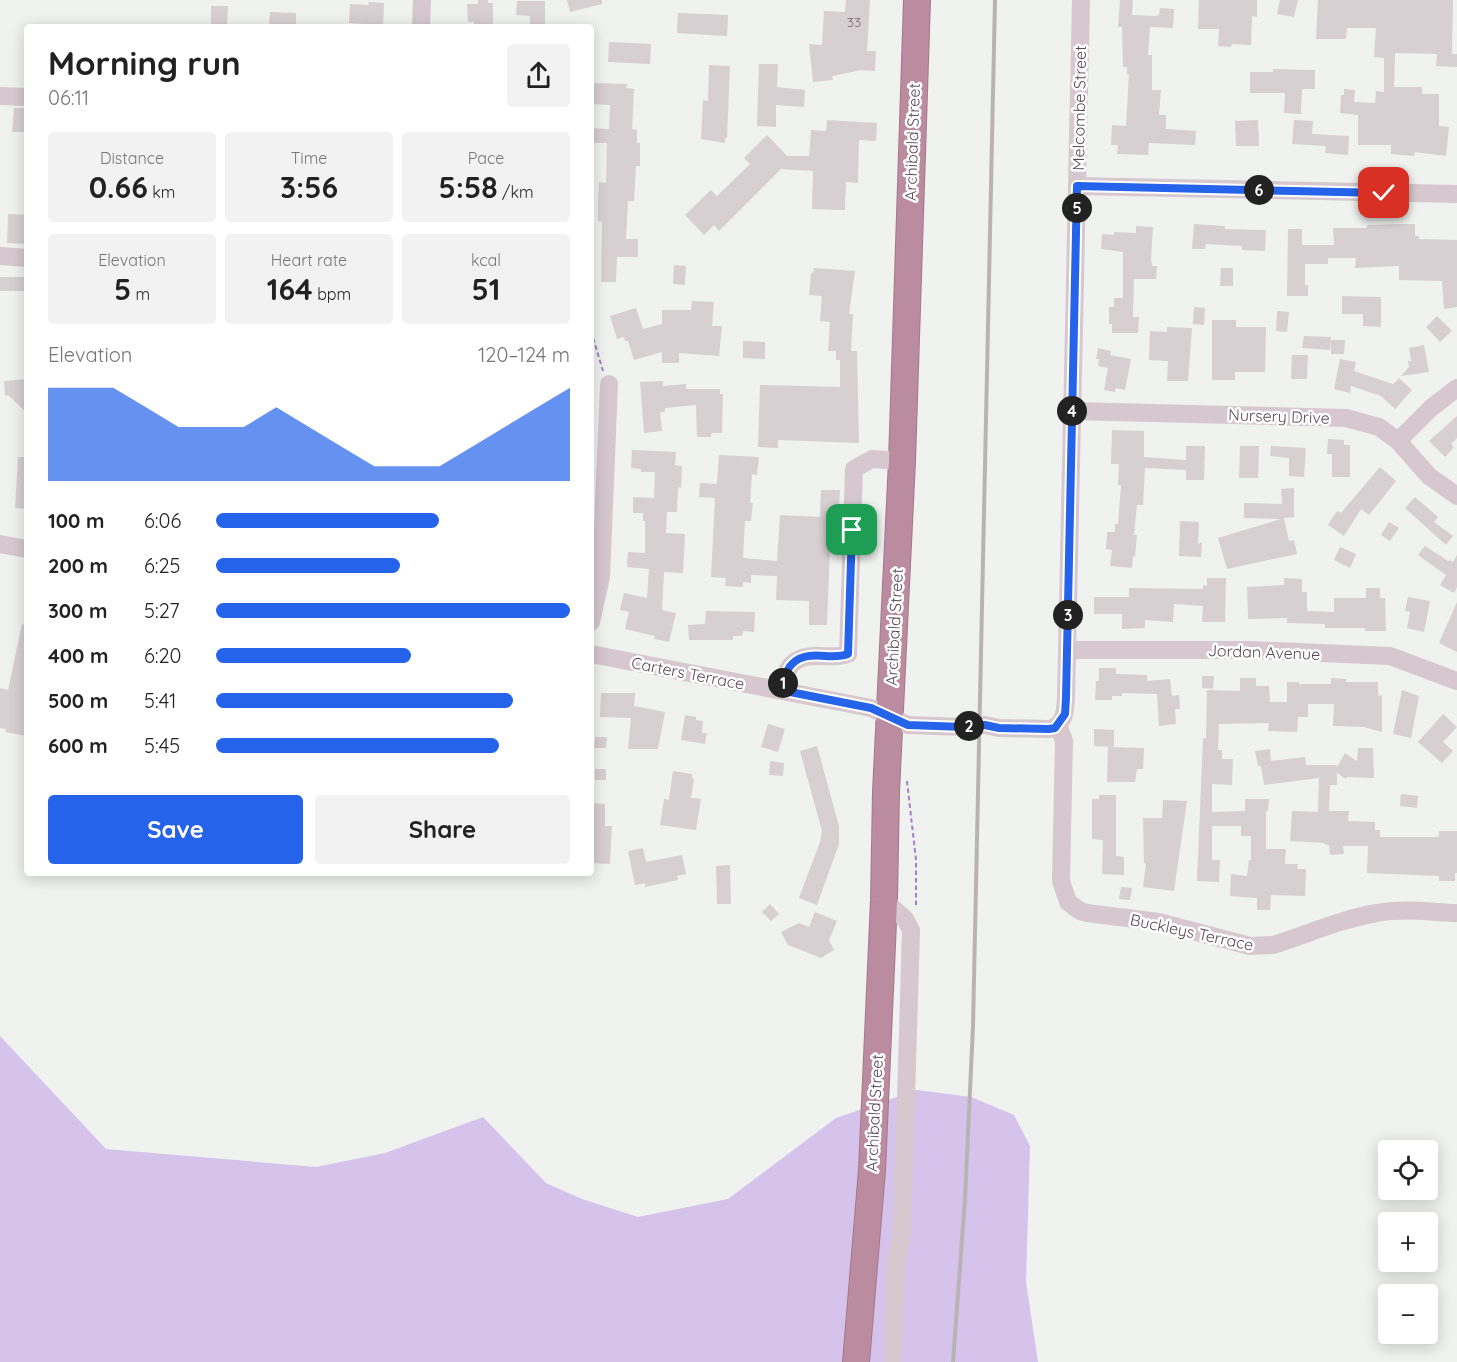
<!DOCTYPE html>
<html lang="en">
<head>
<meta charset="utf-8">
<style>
  body { margin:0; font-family:Quicksand,sans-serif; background:#f2f2f2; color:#222; height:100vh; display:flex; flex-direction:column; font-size:22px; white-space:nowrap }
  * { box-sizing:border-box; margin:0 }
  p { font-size:20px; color:#767676 }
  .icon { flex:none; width:33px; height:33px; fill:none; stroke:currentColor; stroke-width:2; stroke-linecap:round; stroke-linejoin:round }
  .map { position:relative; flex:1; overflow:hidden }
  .drawer { position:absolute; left:24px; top:24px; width:570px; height:852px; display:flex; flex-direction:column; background:#fff; border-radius:6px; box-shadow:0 3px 15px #0003 }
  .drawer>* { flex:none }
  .tools { position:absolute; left:1378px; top:1140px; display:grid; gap:12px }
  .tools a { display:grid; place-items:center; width:60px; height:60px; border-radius:6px; background:#fff; box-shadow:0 3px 15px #0003; font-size:30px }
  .pin { position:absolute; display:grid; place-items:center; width:51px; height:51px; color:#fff; margin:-26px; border-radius:12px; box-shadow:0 3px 9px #0006 }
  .km { position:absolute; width:30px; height:30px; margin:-15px; border-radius:50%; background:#222; color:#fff; font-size:16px; line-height:30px; text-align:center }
  .round { display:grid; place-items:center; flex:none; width:63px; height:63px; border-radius:6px; background:#f2f2f2 }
  .overview { display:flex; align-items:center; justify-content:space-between; height:102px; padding:0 24px }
  h1 { font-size:33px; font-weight:800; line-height:45px }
  .figures { display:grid; grid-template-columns:repeat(3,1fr); gap:9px; height:102px; padding:6px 24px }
  .figures div { display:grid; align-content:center; border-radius:6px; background:#f2f2f2; text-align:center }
  .figures b { font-size:30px; font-weight:800 }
  .figures small { font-size:16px; font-weight:400 }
  .figures p { font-size:16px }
  .chart { height:168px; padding:12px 24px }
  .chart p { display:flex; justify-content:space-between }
  .chart svg { width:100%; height:108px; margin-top:6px; fill:#2563eb; opacity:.7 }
  .cta { display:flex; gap:12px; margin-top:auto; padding:12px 24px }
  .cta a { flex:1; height:69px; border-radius:6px; background:#2563eb; color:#fff; font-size:24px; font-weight:800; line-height:69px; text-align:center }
  .cta a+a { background:#f2f2f2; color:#222 }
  ul { padding:0 24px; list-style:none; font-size:20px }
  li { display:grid; grid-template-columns:96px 72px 1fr; align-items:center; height:45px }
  li i { height:15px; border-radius:8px; background:#2563eb }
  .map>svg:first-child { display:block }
</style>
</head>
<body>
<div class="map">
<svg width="1457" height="1362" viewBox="0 0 1457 1362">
  <rect width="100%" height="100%" fill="#f0f2f0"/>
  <polygon fill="#d5c3ec" points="0,1036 106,1149 316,1167 385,1153 483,1117 546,1183 582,1199 638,1217 728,1199 836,1118 917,1090 971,1097 1014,1115 1030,1146 1026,1282 1038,1362 0,1362"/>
  <g fill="#d7cfd2">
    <polygon points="478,0 488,0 488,3 493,3 493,27 474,27 474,22 468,22 467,4 478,4"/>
    <polygon points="567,0 602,0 602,4 570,12"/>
    <polygon points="846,0 870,0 867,51 876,51 875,71 861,70 832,76 833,80 813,82 809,44 822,45 824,11 845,12"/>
    <polygon points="1120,0 1133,0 1132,15 1155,16 1159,15 1160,8 1174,9 1173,28 1150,27 1148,55 1152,55 1152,90 1161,90 1159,115 1166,115 1166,129 1196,131 1195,145 1149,143 1148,155 1117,154 1118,145 1111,145 1112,125 1126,126 1129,74 1127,74 1127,67 1123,67 1122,27 1118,27"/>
    <polygon points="1199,0 1257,0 1257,17 1252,16 1251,45 1232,44 1231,47 1218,46 1219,29 1198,29"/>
    <polygon points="1280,0 1298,0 1294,17 1277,14"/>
    <polygon points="1318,0 1453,0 1452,54 1457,54 1457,67 1436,66 1437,54 1395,53 1394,87 1422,87 1422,94 1439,94 1439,126 1449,127 1446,156 1415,152 1414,156 1391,154 1391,145 1358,145 1358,115 1340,113 1341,95 1344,95 1344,89 1355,90 1354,102 1375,103 1376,91 1384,92 1384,58 1374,57 1376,28 1347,28 1346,39 1316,39"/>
    <polygon points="517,1 545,1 545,27 530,27 530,16 516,15"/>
    <polygon points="368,2 384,3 383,27 364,27 364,24 349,23 350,4 369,5"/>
    <polygon points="211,6 228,6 227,27 211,27"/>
    <polygon points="270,12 296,13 296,27 269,27"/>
    <polygon points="678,13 728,15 727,36 677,33"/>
    <polygon points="609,42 651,44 650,64 608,62"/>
    <polygon points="759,64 778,64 777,87 805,90 804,107 776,105 776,127 757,126"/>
    <polygon points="709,65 730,66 727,138 725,138 725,143 701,139 703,100 708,101"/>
    <polygon points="1273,69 1315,70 1315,89 1302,89 1301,114 1284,113 1285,93 1250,93 1250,72 1273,72"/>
    <polygon points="591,83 627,84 626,88 634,89 632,129 637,130 637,143 640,143 640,166 636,166 634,201 628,201 626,239 638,239 638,257 617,257 616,282 601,282 602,222 598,221 598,200 599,182 606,183 607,143 591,143 591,128 609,129 610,105 591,104"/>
    <polygon points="14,108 27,108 27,132 12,132"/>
    <polygon points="827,120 877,123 876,141 859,140 858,183 846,182 845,210 812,209 813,171 781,169 719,231 714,225 704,235 685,215 711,190 717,196 750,164 744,158 767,135 787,156 809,156 811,130 826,131"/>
    <polygon points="1258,120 1259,146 1236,146 1235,121"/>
    <polygon points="1294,120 1313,121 1312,134 1349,136 1348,155 1325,153 1326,146 1292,144"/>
    <polygon points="8,214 27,215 27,244 7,243"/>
    <polygon points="1194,224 1225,226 1225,229 1266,230 1265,251 1242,250 1242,246 1206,244 1205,249 1192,249"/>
    <polygon points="1400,224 1415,224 1415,236 1419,236 1419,239 1457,240 1457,307 1444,309 1442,281 1399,280 1399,266 1355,268 1356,258 1328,258 1328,264 1305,264 1305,285 1308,285 1308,296 1287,296 1288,229 1302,229 1302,245 1334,245 1333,228 1367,228 1367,225"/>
    <polygon points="1136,226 1153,227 1151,259 1152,266 1157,266 1156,279 1134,279 1133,317 1139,317 1138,333 1112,333 1112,324 1109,324 1109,307 1114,307 1114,298 1123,298 1123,252 1101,249 1102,234 1114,235 1114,232 1136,233"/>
    <polygon points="674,265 686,266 685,285 673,284"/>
    <polygon points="814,268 855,271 849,314 853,314 851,351 857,351 859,443 778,440 778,448 758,447 760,385 840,387 840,360 836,360 836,351 828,351 830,322 820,321 822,296 809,295 811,273 813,273"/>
    <polygon points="1221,268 1233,268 1233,286 1220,286"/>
    <rect x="0" y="277" width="27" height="14"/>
    <polygon points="1342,296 1381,297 1381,327 1363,326 1363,314 1342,314"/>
    <polygon points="692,301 714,302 712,326 722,326 719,356 679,353 679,363 662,363 662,352 634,360 628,341 625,341 624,337 617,339 610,316 636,308 643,329 662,324 662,310 691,310"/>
    <polygon points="1194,307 1205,308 1204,325 1193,324"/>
    <polygon points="1277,311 1289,312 1287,332 1276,331"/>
    <polygon points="1437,316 1452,331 1440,342 1426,327"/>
    <polygon points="1212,320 1236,320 1236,327 1266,327 1265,372 1235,372 1235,380 1212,380"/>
    <polygon points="1167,327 1192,328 1188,381 1167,381 1168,361 1149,360 1150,331 1167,332"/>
    <polygon points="1304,336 1331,337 1330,350 1302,348"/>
    <polygon points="1331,340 1345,340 1344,354 1331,354"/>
    <polygon points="743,341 765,342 765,359 743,358"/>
    <polygon points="1424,345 1429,372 1401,376 1409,367 1408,361 1411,361 1409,348"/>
    <polygon points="1098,348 1111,351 1110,355 1131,359 1125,390 1116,388 1115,392 1104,390 1108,368 1098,366 1099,359 1096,359"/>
    <polygon points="1292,355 1308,355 1307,379 1291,379"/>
    <polygon points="1340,359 1356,362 1354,371 1393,384 1399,378 1412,390 1395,409 1381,396 1351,386 1350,393 1334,389"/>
    <polygon points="27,379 27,413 8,395 5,396 4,381"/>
    <polygon points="663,381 663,386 686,384 686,389 720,389 720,394 723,394 722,433 711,433 711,437 697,437 696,405 665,408 665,412 660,412 662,431 644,433 640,382"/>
    <polygon points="1457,416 1457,438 1451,444 1454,447 1445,457 1429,441"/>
    <polygon points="1112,430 1144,431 1144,457 1186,460 1186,446 1205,446 1204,480 1186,480 1186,470 1145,468 1143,505 1137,505 1134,535 1137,535 1135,557 1133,556 1132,568 1110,566 1112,550 1106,549 1107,532 1115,532 1115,524 1118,524 1121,485 1118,485 1119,464 1111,464"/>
    <polygon points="1328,439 1344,440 1344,445 1350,445 1350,477 1332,477 1332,454 1327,454"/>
    <polygon points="1240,446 1259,446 1258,478 1239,478"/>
    <polygon points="1271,446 1306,448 1304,477 1289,476 1289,458 1270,456"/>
    <polygon points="632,450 676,452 675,465 682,466 681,488 678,487 677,512 667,512 666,533 685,534 683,573 664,572 662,610 676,613 669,642 654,639 655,636 625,629 629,612 620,610 624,593 647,598 649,569 627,567 628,552 645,553 645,521 643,521 643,513 633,513 633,497 654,498 655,472 641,472 641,469 631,468"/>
    <polygon points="719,455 759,457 757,475 752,474 750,503 753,503 751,521 745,521 743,558 777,561 780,515 820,517 821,490 840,490 836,547 830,547 827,625 809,625 809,601 776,600 777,576 751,575 751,583 743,582 743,587 725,586 726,578 711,577 715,498 699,497 700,483 717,484"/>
    <polygon points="18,457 27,457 27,509 15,508"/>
    <polygon points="1380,467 1396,481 1369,515 1361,509 1344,536 1328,525 1337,511 1341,513"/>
    <polygon points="1294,488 1294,517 1284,518 1289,541 1294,540 1297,554 1227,569 1218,538 1281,519 1244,518 1244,503 1282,504 1281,489"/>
    <polygon points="1415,497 1438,517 1434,522 1453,536 1446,545 1405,508"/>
    <polygon points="1180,521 1199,522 1198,544 1202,542 1201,557 1179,556"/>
    <polygon points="1389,522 1399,528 1390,541 1381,535"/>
    <polygon points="1425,546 1448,561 1449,560 1453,562 1457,555 1457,587 1454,593 1440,585 1446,575 1418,555"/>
    <polygon points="1340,547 1356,554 1350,568 1334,560"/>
    <polygon points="1207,578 1226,578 1225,622 1202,622 1203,606 1174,604 1173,622 1145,620 1145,628 1122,629 1122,614 1094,614 1094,597 1129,597 1129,588 1203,589 1203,585 1207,586"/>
    <polygon points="1284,578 1302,579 1302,592 1307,592 1307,611 1334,612 1334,598 1366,598 1366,588 1380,588 1380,598 1385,598 1386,631 1365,631 1365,628 1325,628 1325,624 1287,623 1287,618 1248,619 1247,587 1284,585"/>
    <polygon points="1408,597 1430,601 1424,632 1407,628 1410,612 1405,611"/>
    <polygon points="1457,602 1457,652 1439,643"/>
    <polygon points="706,611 755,612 754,632 743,631 742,636 733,636 733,640 689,640 688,625 705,624"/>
    <polygon points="22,624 27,625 27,736 5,732 6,729 0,728 0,688 8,690"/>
    <polygon points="1099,668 1116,668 1116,674 1147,675 1147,681 1170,679 1172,696 1179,695 1180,709 1175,709 1176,724 1159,726 1157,694 1122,693 1122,696 1112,696 1112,700 1095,700 1096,681 1099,681"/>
    <polygon points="1202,676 1214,676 1213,689 1202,688"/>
    <polygon points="1240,678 1256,678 1256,686 1269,686 1270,702 1287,702 1287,682 1299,682 1299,684 1331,684 1331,678 1346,679 1346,682 1378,682 1378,696 1382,695 1382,732 1364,727 1333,726 1334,704 1308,704 1308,717 1298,717 1297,732 1268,731 1269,723 1219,724 1218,750 1222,750 1222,759 1233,759 1232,785 1212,784 1212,812 1245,811 1245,799 1269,799 1268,811 1266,811 1266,849 1286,849 1285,864 1298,864 1297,869 1306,869 1305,896 1271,895 1270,910 1257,910 1257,898 1230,896 1231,874 1247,876 1249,860 1251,860 1251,836 1241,836 1241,826 1212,826 1212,860 1220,860 1219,882 1197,881 1203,738 1206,738 1207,690 1240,691"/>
    <polygon points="1402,690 1419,696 1411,738 1393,734"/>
    <polygon points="601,693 635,693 634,706 665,712 658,749 628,749 631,718 600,717"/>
    <polygon points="1443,714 1457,727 1443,742 1453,751 1442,763 1418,742"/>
    <polygon points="685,715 696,717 696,720 703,721 702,733 707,733 705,744 681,740"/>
    <polygon points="768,724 785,729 778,752 761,747"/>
    <polygon points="1094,729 1114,730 1114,747 1094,746"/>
    <polygon points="595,737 607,737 606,748 594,748"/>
    <polygon points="817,746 839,826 839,844 817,905 799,898 820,842 822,831 800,751"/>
    <polygon points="1108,747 1144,748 1143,769 1137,769 1135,782 1107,782"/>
    <polygon points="1358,748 1373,748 1374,778 1347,777 1346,779 1337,773 1337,785 1330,785 1329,811 1349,811 1348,821 1375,822 1375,830 1380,830 1380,837 1439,837 1439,831 1457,831 1457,873 1455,873 1455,881 1439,881 1439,876 1367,873 1368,846 1343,846 1344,854 1330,855 1329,845 1324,844 1324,843 1290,841 1292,811 1318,812 1319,778 1264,785 1261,766 1258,766 1255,751 1270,749 1271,761 1305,757 1306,765 1337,765 1337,767 1345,753 1357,761"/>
    <polygon points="770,761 784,763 783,776 769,775"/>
    <rect x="595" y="769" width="11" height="11"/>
    <polygon points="673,771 692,774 692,778 694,779 691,798 701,799 696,830 660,825 664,799 669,800"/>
    <polygon points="1401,794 1418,796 1417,808 1400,806"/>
    <polygon points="1099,795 1116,795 1116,856 1124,857 1124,875 1102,874 1103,840 1092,839 1092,799 1099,799"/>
    <polygon points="1163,800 1187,801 1174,891 1143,887 1146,864 1144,863 1143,818 1162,818"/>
    <polygon points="592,803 605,804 605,826 612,826 610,864 591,863"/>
    <polygon points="643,848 646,862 682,855 686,874 677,876 678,880 645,887 645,883 635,885 628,851"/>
    <polygon points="730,865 731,904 717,904 716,866"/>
    <polygon points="1121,887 1132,888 1130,900 1119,899"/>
    <polygon points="770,904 779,914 771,921 762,912"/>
    <polygon points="815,912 837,921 829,940 834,950 821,958 788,945 781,932 799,923 809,927"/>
  </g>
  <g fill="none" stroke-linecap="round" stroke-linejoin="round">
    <defs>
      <polyline id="highway" points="856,1362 872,1170 884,900 886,792 902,461 917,0"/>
    </defs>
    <use href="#highway" stroke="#a6778a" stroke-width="28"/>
    <g stroke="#a87dc7" stroke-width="2" stroke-dasharray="4.5 3" stroke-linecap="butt">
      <polyline points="591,331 603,371"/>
      <polyline points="907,781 916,860 916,907"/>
    </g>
    <g stroke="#d6c8ce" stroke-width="18">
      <polyline points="421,27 422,0"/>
      <polyline points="0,96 27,97"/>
      <polyline points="1077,186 1457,194"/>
      <polyline points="0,256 27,258"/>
      <polyline points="1072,411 1346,418 1379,427 1398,441 1429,476 1457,496"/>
      <polyline points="1398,441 1431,408 1457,388"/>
      <polyline points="0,544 27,549"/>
      <polyline points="591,622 601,577 609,384"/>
      <polyline points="1067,650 1250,650 1390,656 1457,681"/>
      <path d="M 591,654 L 871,708 L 908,725 L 964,727 L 985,725 L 999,728 L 1049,729 C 1065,726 1065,711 1066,698 L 1081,0"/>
      <path d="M 780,690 C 783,683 786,669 792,664 C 808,649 831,661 848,654 L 854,469 L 872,459 L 902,461"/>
      <path d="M 1058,725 L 1064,741 L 1061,881 L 1068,902 L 1080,911 L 1087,913 L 1159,922 L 1250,946 L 1273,945 C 1308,934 1341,919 1377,913 C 1403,908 1431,912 1457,913"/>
      <polyline points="884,900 905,919 911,930 902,1232 896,1262 893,1362"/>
    </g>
    <use href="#highway" stroke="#bb8c9f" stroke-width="26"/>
    <polyline stroke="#bab3b5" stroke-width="4" points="953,1362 965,1199 973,1026 995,0"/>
  </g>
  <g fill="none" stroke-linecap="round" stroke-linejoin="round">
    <defs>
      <path id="route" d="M 852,530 L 848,654 C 831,661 808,648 792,664 C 786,669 783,683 780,690 L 871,708 L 908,725 L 964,727 L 985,725 L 999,728 L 1049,729 L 1055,728 L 1065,714 L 1066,698 L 1077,186 L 1384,193"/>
    </defs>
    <use href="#route" stroke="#fff" stroke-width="12"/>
    <use href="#route" stroke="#2563eb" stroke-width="8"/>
  </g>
  <g text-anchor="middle" stroke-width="5" stroke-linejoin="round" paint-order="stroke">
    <g font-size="14" fill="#7b6a72">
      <text x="854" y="27">33</text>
    </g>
    <g font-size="16" fill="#5c4952" stroke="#fff">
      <text transform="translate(1079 108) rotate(-89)" y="6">Melcombe Street</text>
      <text transform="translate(912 142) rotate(-88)" y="6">Archibald Street</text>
      <text transform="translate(1279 416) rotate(2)" y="6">Nursery Drive</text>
      <text transform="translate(894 627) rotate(-87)" y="6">Archibald Street</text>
      <text transform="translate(1264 652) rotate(2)" y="6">Jordan Avenue</text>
      <text transform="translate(688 673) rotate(11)" y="6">Carters Terrace</text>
      <text transform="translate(1192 932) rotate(12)" y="6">Buckleys Terrace</text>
      <text transform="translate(874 1113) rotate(-87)" y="6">Archibald Street</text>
    </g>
  </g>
</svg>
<div class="tools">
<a><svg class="icon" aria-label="locate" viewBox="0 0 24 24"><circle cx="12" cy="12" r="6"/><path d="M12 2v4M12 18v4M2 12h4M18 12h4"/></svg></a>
<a>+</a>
<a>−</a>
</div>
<div class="pin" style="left:852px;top:530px;background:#1e9e55"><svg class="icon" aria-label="arrive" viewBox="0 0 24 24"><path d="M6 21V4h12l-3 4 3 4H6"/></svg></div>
<div class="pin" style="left:1384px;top:193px;background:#d93025"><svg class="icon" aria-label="check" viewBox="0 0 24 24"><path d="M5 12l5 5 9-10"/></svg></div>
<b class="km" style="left:783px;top:683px">1</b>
<b class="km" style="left:969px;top:726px">2</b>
<b class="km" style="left:1068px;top:615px">3</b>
<b class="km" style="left:1072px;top:411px">4</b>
<b class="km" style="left:1077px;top:208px">5</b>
<b class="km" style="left:1259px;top:190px">6</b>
<section class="drawer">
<div class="overview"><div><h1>Morning run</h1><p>06:11</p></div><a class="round"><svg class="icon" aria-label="share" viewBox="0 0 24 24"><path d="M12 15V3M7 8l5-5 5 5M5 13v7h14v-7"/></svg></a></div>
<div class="figures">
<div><p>Distance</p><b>0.66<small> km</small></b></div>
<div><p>Time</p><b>3:56</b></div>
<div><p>Pace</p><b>5:58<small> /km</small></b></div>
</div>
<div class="figures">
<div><p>Elevation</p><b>5<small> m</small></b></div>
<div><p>Heart rate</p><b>164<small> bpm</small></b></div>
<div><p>kcal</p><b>51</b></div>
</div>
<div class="chart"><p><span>Elevation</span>120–124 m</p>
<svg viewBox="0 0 160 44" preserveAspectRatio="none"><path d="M0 44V6L10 6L20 6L30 14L40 22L50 22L60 22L70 14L80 22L90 30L100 38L110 38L120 38L130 30L140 22L150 14L160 6V44z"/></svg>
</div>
<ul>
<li><b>100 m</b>6:06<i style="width:63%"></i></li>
<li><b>200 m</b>6:25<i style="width:52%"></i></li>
<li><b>300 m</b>5:27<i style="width:100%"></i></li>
<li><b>400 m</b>6:20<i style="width:55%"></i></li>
<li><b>500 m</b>5:41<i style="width:84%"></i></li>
<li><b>600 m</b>5:45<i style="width:80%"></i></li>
</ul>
<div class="cta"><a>Save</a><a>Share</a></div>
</section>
</div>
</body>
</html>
